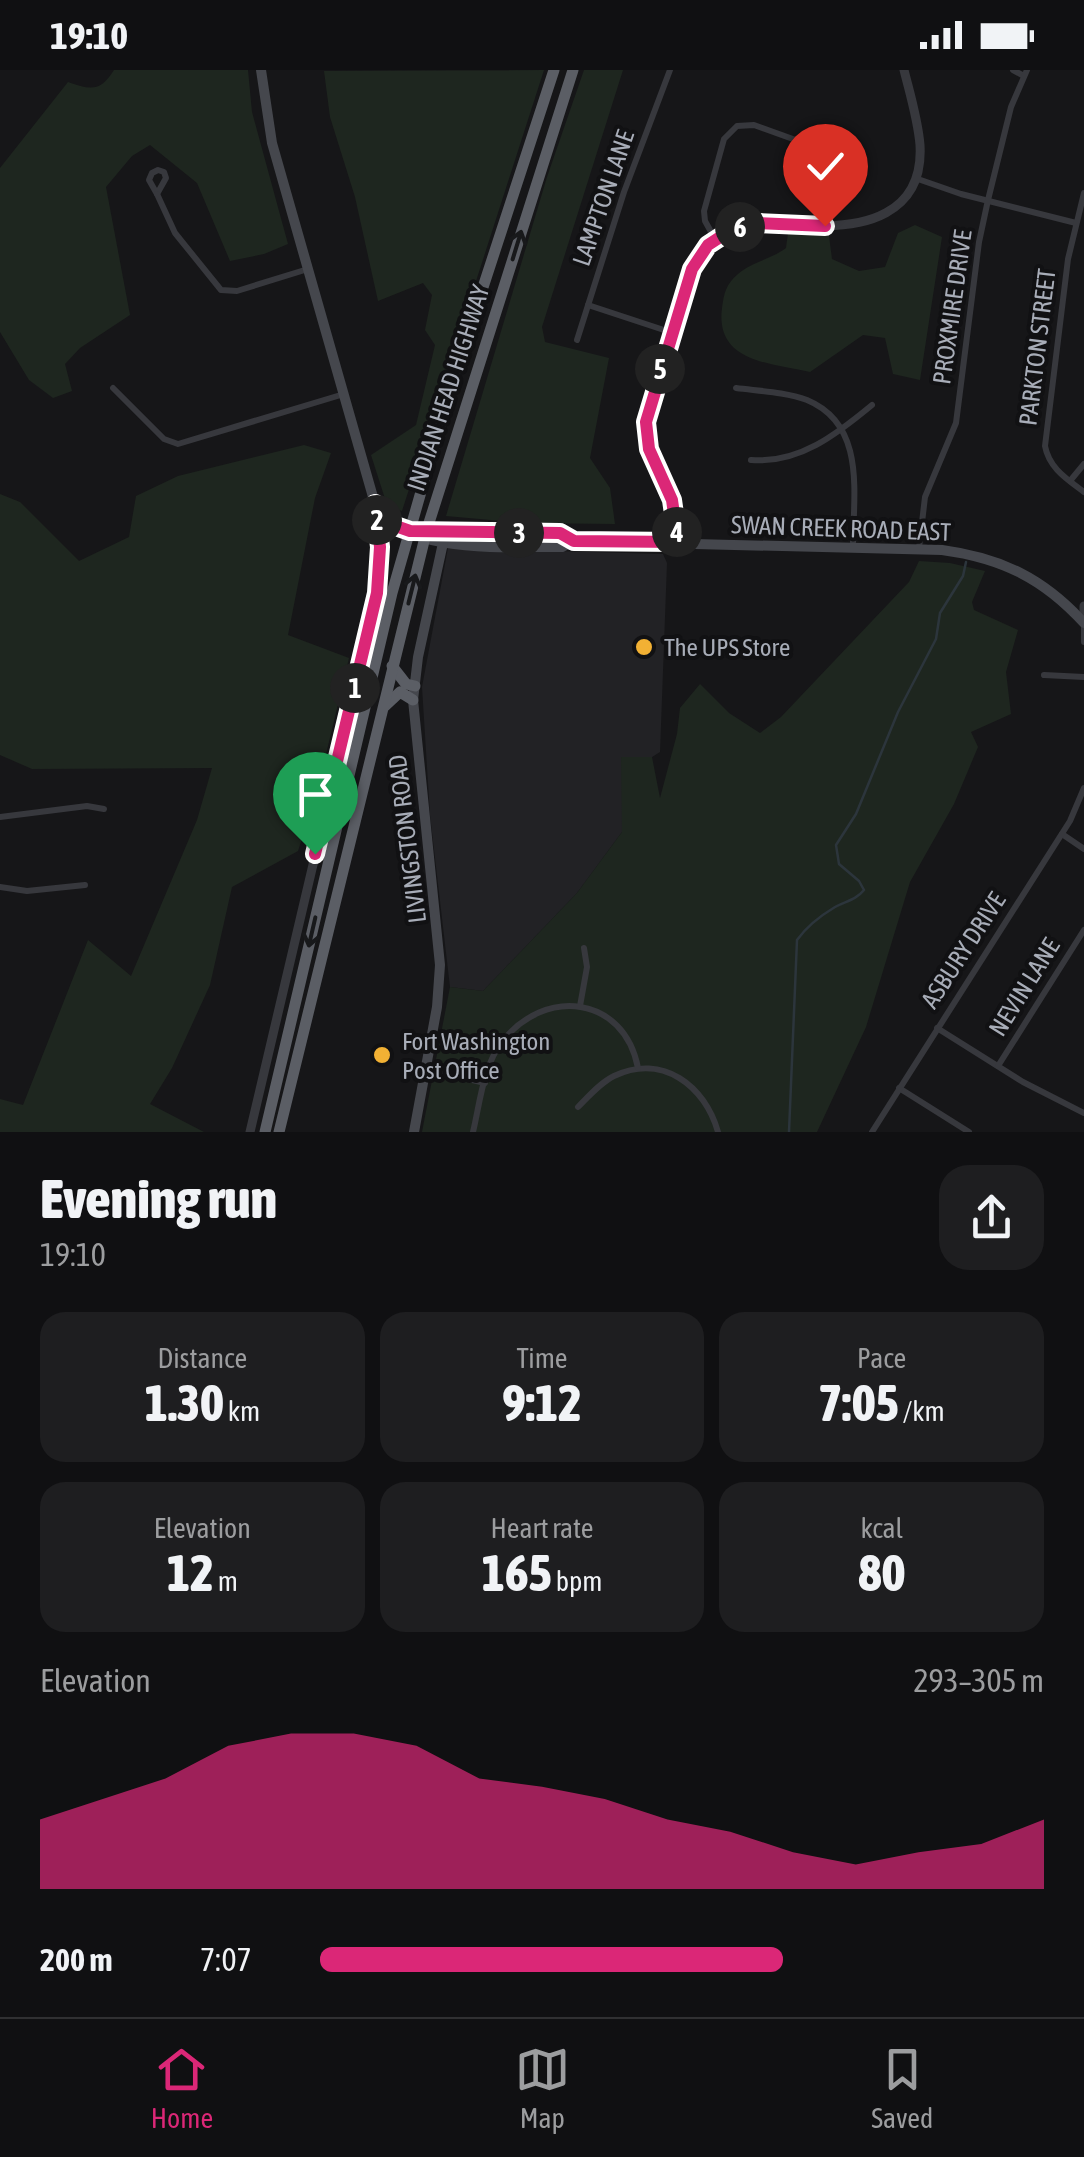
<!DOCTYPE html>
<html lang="en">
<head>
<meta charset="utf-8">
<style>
  body { margin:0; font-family:"Asap Condensed",sans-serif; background:#1e1e20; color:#f1f3f6; height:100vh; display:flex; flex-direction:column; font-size:38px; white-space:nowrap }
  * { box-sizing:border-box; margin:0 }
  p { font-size:32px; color:#9c9d9f }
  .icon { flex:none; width:55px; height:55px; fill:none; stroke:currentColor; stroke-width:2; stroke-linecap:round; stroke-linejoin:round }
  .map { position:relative; height:1062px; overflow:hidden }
  .panel { display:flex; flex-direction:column; background:#101012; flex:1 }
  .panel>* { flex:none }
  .pin { position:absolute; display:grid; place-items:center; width:85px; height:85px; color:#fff; margin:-102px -42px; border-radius:50% 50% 50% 0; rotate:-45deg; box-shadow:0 0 10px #0007 }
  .pin .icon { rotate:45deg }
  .km { position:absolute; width:50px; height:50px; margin:-25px; border-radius:50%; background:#222; color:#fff; font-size:28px; line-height:50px; text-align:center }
  .round { display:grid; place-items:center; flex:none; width:105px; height:105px; border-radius:30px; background:#1e1e20 }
  .overview { display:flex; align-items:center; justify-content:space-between; height:170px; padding:0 40px }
  h1 { font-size:55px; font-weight:800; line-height:75px }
  .figures { display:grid; grid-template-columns:repeat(3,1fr); gap:15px; height:170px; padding:10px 40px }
  .figures div { display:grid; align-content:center; border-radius:25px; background:#1e1e20; text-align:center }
  .figures b { font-size:50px; font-weight:800 }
  .figures small { font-size:28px; font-weight:400 }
  .figures p { font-size:28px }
  .chart { height:280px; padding:20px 40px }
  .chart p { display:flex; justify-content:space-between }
  .chart svg { width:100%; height:180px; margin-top:10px; fill:#db2777; opacity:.7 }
  ul { padding:0 40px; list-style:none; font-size:32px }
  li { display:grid; grid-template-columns:160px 120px 1fr; align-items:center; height:75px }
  li i { height:25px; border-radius:12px; background:#db2777 }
  .status { display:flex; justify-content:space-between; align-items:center; height:70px; padding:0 50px; background:#101012; direction:ltr }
  .status svg { height:28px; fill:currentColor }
  .tab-bar { display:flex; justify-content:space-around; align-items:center; height:140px; border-top:2px solid #303032; background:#101012; font-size:28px; color:#9c9d9f }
  .tab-bar a { display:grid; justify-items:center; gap:5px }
  .tab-bar .selected { color:#db2777 }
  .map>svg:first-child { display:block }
</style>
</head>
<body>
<div class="status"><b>19:10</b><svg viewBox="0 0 49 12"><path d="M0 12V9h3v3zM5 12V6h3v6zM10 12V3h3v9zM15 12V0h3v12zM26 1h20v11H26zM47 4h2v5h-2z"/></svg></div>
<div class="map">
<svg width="1084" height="1062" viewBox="0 0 1084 1062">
  <rect width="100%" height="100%" fill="#161618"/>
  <polygon fill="#222225" points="448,478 663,484 667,493 660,682 652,687 622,687 622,762 577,823 483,921 450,917 430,745 422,617"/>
  <g fill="#1e261f">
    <path d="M 114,0 L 248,0 L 252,42 L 288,174 L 264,184 L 230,191 L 197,113 L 150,75 L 132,86 L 106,117 L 130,245 L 80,278 L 65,294 L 72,321 L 53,328 L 29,310 L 0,262 L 0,98 L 68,12 C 91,20 100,22 114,0 Z"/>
    <polygon points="544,0 402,441 387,435 371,385 416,355 435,275 425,260 432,225 423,213 378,231 355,127 330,47 324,1"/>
    <polygon points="584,0 623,0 542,257 545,272 609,288 590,388 610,418 615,454 525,453 446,446 547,107"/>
    <path d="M 915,155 L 942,167 L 920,310 L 893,304 L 885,268 L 863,265 L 810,302 C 770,293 715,292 722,238 C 724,223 726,214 738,204 C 751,192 772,189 786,178 L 788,163 L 829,166 L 832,189 L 859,201 L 885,197 L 898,163 Z"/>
    <polygon points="304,375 331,383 315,428 288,565 349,588 317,722 298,781 232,817 210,915 172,998 150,1034 204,1062 0,1062 0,1029 23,1035 88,870 131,906 197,750 212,698 32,699 0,685 0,424 20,432 79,491 129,467 136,426 178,406"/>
    <polygon points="919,491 950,493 985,501 972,532 974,540 1018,560 1006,602 1011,644 971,662 978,677 954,734 910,812 866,957 817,1062 422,1062 450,917 483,921 577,823 622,762 621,687 652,687 660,728 677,664 680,638 700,614 729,643 760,663 781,647 909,512"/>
  </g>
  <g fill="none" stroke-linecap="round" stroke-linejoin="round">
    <path stroke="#2c353c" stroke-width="2.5" d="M 789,1062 L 797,870 C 807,856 820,846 835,837 C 846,831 856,830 864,820 L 859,811 L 839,794 L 836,775 L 856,744 L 898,642 L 936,569 L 940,543 L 963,506 L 966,492"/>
    <g stroke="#37383d" stroke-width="6">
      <polyline points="1013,0 1024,6"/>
      <polygon points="158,100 164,102 166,108 157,124 149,110 152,103"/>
      <polyline points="915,108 961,124 1076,153"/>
      <path d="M 1084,123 L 1068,189 L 1045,376 C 1049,398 1067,409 1084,422"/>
      <polyline points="157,124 175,163 221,220 237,221 308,199"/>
      <polyline points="715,169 705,151 704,141 724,69 737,56 754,55 804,73 840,76"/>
      <polyline points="588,235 670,262"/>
      <polyline points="577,270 624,122 670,0"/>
      <polyline points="113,318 164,369 178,374 344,324"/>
      <path d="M 736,318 C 759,321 786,322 807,330 C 867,355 853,425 853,477"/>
      <path d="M 751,390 C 799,394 837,364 872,335"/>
      <polyline points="1070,411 1084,394"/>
      <polyline points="919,478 925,427 956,353 979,172 988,130 1011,37 1027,0"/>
      <polyline points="1084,554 1084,572"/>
      <polyline points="1044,605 1084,607"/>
      <polyline points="0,747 87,736 104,739"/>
      <polyline points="1062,764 1084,779"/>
      <polyline points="0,817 27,821 85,815"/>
      <polyline points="580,936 587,897 584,878"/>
      <polyline points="937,958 1023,1012 1084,1043"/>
      <polyline points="998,996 1084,860"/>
      <polyline points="426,999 485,1013"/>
      <polyline points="899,1018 969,1062"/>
      <path d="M 578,1037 C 589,1026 600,1013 614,1006 C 663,983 705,1016 718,1062"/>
      <path d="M 473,1062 C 480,1033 483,996 502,972 C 544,917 624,925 638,998"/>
      <polyline points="872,1062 1070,751 1084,718"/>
    </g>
    <g stroke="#37383d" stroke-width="9">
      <path d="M 678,472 C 676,457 676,441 671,427 C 663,402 645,383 646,356 C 647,329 683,211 697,188 C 704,178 714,168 725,162 C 751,149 781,154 808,155 C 863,159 924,145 920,75 C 918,50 910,24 904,0"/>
      <polyline points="1084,553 1084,536"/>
      <polyline points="250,1062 377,523 380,477 375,434"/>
    </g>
    <g stroke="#45474d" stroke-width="10">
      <path d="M 261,0 L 272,73 L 375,434 C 407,487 508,476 562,477 L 574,471 L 942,480 C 1002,488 1044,509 1084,553"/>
      <polyline points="422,459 560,463 574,471"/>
      <polyline points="414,1062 437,937 440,895 413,630 418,587 443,473"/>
    </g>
    <g stroke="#5b5e65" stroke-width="11">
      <polyline points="392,596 406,614 415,616"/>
      <polyline points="385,636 400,622 413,630"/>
      <polyline points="265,1062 392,523 455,303 554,0"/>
      <polyline points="279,1062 427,459 573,0"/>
    </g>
  </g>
  <defs><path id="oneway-shaft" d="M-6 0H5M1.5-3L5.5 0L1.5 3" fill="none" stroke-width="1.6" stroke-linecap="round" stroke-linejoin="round" transform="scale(2.5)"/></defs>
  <g stroke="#18191b">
    <use href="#oneway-shaft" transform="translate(517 175) rotate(-73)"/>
    <use href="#oneway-shaft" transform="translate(412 519) rotate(-76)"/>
    <use href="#oneway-shaft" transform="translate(312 862) rotate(103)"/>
  </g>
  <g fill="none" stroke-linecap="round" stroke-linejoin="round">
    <defs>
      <polyline id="route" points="315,784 377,523 380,477 375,434 390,454 410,461 560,463 574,471 678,472 672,430 649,379 646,352 692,199 708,175 734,158 759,153 825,156"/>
    </defs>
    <use href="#route" stroke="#fff" stroke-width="20"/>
    <use href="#route" stroke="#db2777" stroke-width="12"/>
  </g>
  <g fill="#f2b134" stroke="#111113" stroke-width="4">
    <circle cx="644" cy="577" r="10"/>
    <circle cx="382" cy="985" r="10"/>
  </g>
  <g text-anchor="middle" stroke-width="8" stroke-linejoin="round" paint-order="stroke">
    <g font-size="25" fill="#a8adb8" stroke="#111113">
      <text transform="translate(603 128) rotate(-71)" y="9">LAMPTON LANE</text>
      <text transform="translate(952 237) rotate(-82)" y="9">PROXMIRE DRIVE</text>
      <text transform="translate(1037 277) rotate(-83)" y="9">PARKTON STREET</text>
      <text transform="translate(448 318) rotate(-72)" y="9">INDIAN HEAD HIGHWAY</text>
      <text transform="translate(841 458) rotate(2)" y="9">SWAN CREEK ROAD EAST</text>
      <text transform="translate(407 769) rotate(-97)" y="9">LIVINGSTON ROAD</text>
      <text transform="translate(963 880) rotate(-57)" y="9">ASBURY DRIVE</text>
      <text transform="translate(1024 917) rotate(-58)" y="9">NEVIN LANE</text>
    </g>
    <g font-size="25" fill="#a8adb8" stroke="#111113" text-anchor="start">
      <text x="664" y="586">The UPS Store</text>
      <text x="402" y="980">Fort Washington<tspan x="402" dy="29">Post Office</tspan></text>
    </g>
  </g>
</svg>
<div class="pin" style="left:315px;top:784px;background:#1e9e55"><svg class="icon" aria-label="arrive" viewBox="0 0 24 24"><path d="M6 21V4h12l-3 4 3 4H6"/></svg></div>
<div class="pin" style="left:825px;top:156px;background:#d93025"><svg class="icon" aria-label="check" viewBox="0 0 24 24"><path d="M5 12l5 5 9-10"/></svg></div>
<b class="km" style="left:355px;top:618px">1</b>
<b class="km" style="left:377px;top:450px">2</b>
<b class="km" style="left:519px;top:463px">3</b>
<b class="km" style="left:677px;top:462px">4</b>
<b class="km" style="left:660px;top:299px">5</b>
<b class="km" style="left:740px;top:157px">6</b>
</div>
<section class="panel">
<div class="overview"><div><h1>Evening run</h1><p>19:10</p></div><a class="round"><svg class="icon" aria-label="share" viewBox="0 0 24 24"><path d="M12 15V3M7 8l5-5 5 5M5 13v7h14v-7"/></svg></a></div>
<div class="figures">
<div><p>Distance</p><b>1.30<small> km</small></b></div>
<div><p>Time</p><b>9:12</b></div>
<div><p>Pace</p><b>7:05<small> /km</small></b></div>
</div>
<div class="figures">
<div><p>Elevation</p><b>12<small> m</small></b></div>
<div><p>Heart rate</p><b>165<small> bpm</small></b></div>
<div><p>kcal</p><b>80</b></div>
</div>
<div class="chart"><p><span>Elevation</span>293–305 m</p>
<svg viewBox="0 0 160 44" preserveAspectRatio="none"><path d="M0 44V27L10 22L20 17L30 9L40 6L50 6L60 9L70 17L80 19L90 22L100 27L110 30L120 35L130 38L140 35L150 33L160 27V44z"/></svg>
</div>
<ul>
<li><b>200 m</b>7:07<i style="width:64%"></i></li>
</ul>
</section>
<nav class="tab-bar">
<a class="selected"><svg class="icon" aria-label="home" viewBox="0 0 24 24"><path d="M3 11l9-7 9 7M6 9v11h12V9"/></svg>Home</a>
<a><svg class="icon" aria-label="map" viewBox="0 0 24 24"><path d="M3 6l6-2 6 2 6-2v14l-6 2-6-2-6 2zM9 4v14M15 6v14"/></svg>Map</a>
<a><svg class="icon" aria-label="saved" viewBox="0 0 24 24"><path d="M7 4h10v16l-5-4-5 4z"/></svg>Saved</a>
</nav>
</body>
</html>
